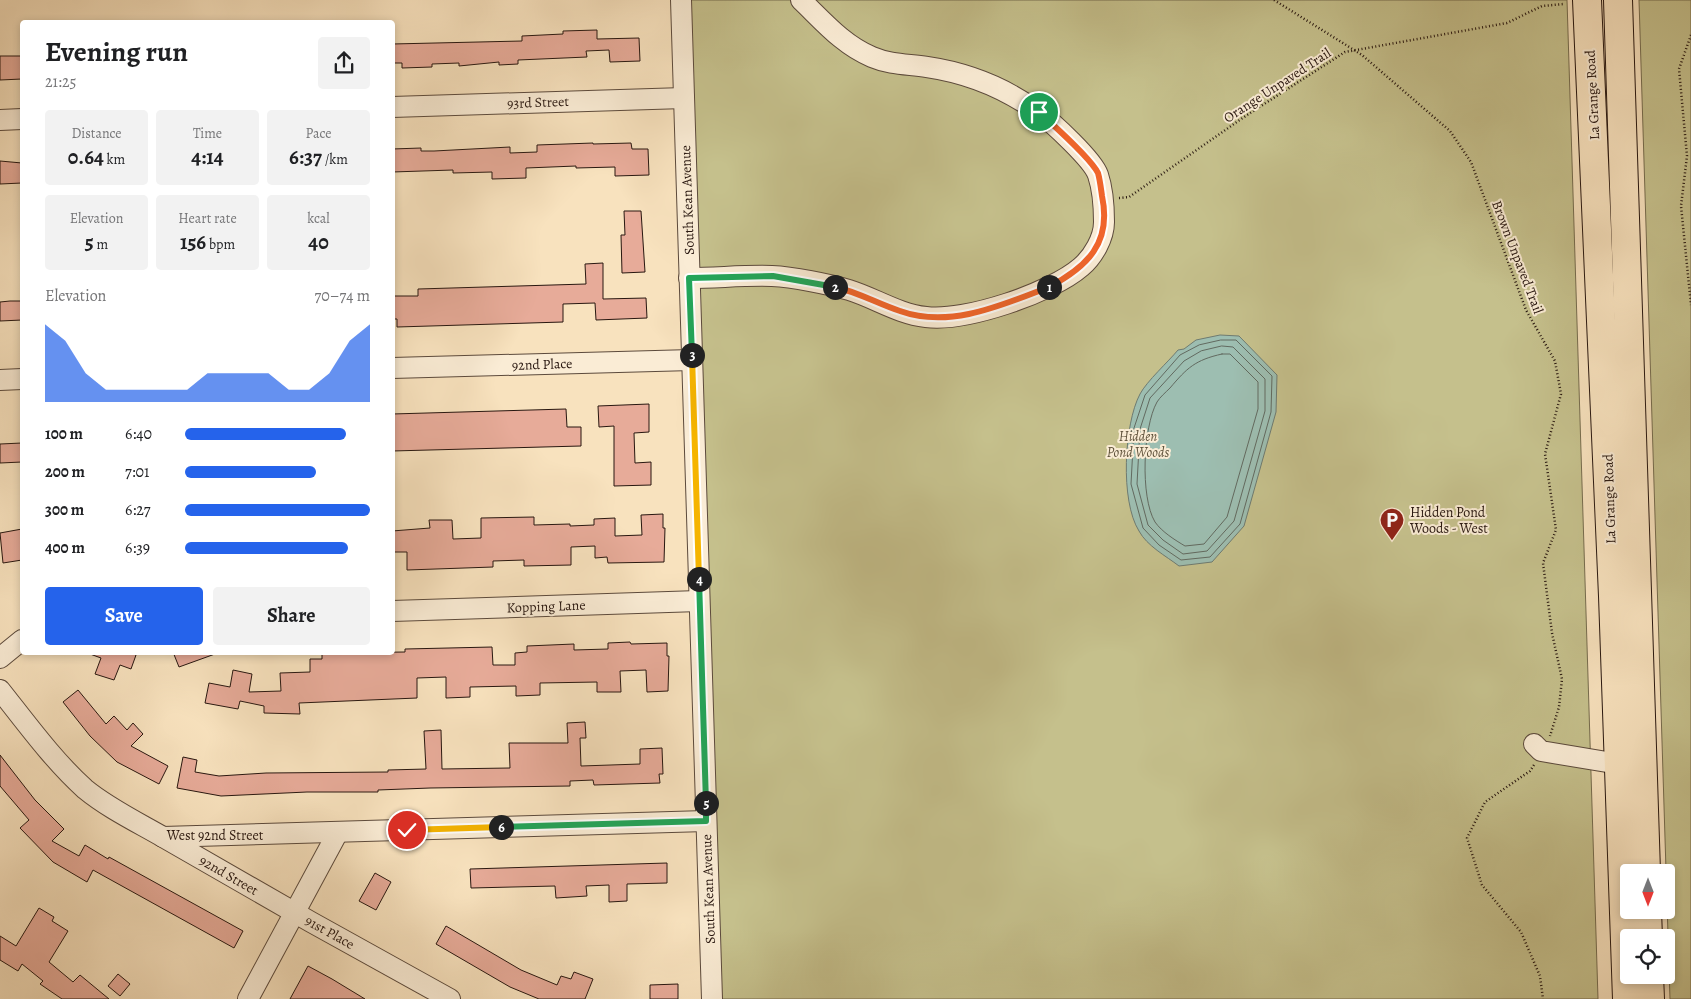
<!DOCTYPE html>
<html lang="en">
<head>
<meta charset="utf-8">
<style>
  body { margin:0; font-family:Alegreya,serif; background:#f2f2f2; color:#202124; height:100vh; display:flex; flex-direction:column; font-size:19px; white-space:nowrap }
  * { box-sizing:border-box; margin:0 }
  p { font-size:16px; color:#757577 }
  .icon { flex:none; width:28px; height:28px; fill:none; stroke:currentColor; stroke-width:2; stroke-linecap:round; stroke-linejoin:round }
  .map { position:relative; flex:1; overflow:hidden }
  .panel { position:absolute; left:20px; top:20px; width:375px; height:635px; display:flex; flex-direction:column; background:#fff; border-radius:5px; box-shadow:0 2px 8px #0003 }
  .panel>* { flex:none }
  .needle { width:32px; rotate:180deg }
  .buttons { position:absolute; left:1620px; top:864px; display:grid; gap:10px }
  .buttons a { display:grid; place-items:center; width:55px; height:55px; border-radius:5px; background:#fff; box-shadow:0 2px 8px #0003; font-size:25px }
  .pin { position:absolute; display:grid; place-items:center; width:42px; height:42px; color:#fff; margin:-21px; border:2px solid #fff; border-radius:50%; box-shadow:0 1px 5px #0007 }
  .km { position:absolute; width:25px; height:25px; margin:-12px; border-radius:50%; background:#222; color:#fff; font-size:14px; line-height:25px; text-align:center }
  .round { display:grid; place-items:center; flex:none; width:52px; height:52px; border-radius:5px; background:#f2f2f2 }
  .headline { display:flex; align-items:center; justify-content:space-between; height:85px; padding:0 25px }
  h1 { font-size:28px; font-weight:700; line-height:38px }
  .metrics { display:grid; grid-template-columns:repeat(3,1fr); gap:8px; height:85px; padding:5px 25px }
  .metrics div { display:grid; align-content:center; border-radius:5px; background:#f2f2f2; text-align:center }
  .metrics b { font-size:21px; font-weight:700 }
  .metrics small { font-size:14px; font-weight:400 }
  .metrics p { font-size:14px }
  .chart { height:140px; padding:10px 25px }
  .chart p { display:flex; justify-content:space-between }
  .chart svg { width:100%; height:90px; margin-top:5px; fill:#2563eb; opacity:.7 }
  .action { display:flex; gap:10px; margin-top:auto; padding:10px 25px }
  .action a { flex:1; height:58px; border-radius:5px; background:#2563eb; color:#fff; font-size:20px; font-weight:700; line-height:58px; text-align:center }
  .action a+a { background:#f2f2f2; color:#202124 }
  ul { padding:0 25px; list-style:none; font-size:16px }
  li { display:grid; grid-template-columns:80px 60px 1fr; align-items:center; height:38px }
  li i { height:12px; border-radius:6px; background:#2563eb }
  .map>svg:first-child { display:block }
</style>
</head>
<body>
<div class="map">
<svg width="1691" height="999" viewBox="0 0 1691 999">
  <rect width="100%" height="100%" fill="#f8e2be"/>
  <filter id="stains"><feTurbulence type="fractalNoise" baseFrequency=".004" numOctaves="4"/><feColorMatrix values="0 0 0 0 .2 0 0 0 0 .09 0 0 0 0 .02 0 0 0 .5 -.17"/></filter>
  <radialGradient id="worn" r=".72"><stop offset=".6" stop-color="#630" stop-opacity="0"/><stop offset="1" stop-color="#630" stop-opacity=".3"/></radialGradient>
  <g fill="#c5c08c" stroke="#766c4e">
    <polygon points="679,0 1567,0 1598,999 713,999"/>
    <polygon points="1639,0 1691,0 1691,999 1670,999"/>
  </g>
  <path fill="#9dbeb1" stroke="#6e7b71" d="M 1220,335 L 1239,336 L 1277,375 L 1276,412 L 1244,526 L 1212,562 L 1179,566 C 1166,556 1147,546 1139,531 C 1120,501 1124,424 1140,394 C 1147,381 1168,362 1178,350 L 1184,349 L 1196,340 Z"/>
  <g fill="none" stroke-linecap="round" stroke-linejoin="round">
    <g stroke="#626a60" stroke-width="1">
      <polygon points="1221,340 1236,340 1272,376 1271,412 1240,524 1210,557 1181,560 1159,545 1143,528 1131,484 1134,428 1145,395 1180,355 1199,345"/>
      <polygon points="1222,346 1233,347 1265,379 1265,411 1234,521 1207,551 1183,554 1163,540 1148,525 1137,484 1140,429 1150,398 1184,361 1201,351"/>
      <path d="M 1222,354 L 1230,354 L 1258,382 L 1258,409 L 1227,517 L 1204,544 L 1185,546 C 1175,540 1162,532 1155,522 C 1140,497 1143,427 1157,402 C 1160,397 1166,392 1170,388 C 1187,368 1195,360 1222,354 Z"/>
    </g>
  </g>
  <g fill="#e7ab99" stroke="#281710">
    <polygon points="597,30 597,39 639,38 640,61 610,62 609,50 586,51 587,57 518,60 518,64 499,65 499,62 459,66 459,63 432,64 432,67 402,68 402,63 392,63 392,44 522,41 522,36 563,34 563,31"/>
    <polygon points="0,56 22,56 22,79 0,80"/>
    <polygon points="593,143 593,144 631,143 632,149 648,149 649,175 615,176 615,167 576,168 576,166 526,168 526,178 492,179 492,172 453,173 453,170 392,172 392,149 421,148 421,151 434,151 510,147 510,153 537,152 537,145"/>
    <polygon points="0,161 22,163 22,183 0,184"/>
    <polygon points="624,211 641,211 645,272 622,273 621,235 625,235"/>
    <polygon points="603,263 603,299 646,298 647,318 596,320 595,303 563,304 563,322 397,327 397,319 392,319 392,296 418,296 418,289 586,284 585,264"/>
    <polygon points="10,301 22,301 22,320 0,321 0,302"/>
    <polygon points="649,404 649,432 634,433 635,463 651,462 651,485 614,486 614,426 599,427 598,406"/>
    <polygon points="566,409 567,427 581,427 581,446 392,451 392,414"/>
    <polygon points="22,443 22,462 0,463 0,444"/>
    <polygon points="663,514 663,528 665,528 664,562 608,563 607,557 595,558 595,546 571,547 571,565 524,566 524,560 493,561 493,567 407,570 407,552 392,552 392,531 430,528 429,520 452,520 453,539 481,538 481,518 534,517 534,525 570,524 570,526 594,525 594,519 615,518 615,536 642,535 641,515"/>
    <polygon points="22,529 22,560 3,563 0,533"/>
    <polygon points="630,642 631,644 667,643 667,656 669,656 668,691 647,692 646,670 620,671 621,692 597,692 597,682 540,683 540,695 516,696 516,686 470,687 470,697 446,698 446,677 417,678 417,698 299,703 300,714 264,713 264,706 240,701 238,709 205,703 209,683 230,687 233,670 252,674 249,692 281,691 280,673 310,672 310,659 322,659 322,653 405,652 405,649 492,647 493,665 515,665 515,653 527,652 527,646 574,644 574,650 608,649 608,643"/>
    <polygon points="90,652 128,652 136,655 131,669 120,665 114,680 95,674 101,658 90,654"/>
    <polygon points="173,652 215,652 215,654 179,667"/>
    <polygon points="78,690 106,724 114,716 127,730 133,723 143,734 131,746 168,766 159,784 117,762 90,736 63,702"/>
    <polygon points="585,722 586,738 580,738 581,766 640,764 640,749 662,748 663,774 659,774 660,783 594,785 593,780 570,781 570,786 430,788 378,790 378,792 307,792 221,796 177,788 183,757 197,760 195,772 219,776 266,773 388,772 388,770 426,769 424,731 441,730 442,769 510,768 509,743 568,743 567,723"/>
    <polygon points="0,755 35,800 64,829 52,841 79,856 85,845 108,859 109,857 243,931 234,948 93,870 87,882 53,862 20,828 29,820 0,786"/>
    <polygon points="667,863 667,883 627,884 627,901 609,902 609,885 586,886 587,896 556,898 555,886 471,888 470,869"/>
    <polygon points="375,873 391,882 376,910 359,901"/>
    <polygon points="39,908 54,917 52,921 68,931 49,962 73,982 80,975 109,999 62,999 40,984 43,981 22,964 18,971 0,960 0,936 16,946"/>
    <polygon points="446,926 521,970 557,985 561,976 571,979 574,972 593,979 585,999 539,999 510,987 436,944"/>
    <polygon points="308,966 332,979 365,999 290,999"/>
    <polygon points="118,974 130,984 120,996 108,986"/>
    <polygon points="678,984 678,999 650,999 650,985"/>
  </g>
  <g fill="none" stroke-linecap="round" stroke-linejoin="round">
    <defs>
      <g id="minor">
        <polyline points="681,0 712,999"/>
        <polyline points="392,107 684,98"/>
        <polyline points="0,120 22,119"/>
        <path d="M 689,278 C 717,278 744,275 772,276 C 793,277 828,284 849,290 C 875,298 898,314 926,317 C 965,322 1051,293 1081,267 C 1093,257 1104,238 1104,222 C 1104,207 1103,190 1098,175 C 1093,160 1052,122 1038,112 C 1005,88 968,73 927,67 C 907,64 891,65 872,57 C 843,45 823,21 801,0"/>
        <polyline points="392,368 692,360"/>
        <polyline points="0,380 22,379"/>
        <polyline points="392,611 699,601"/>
        <polyline points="0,658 22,640"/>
        <path d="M 0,690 C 27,724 53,760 85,789 C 108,808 137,822 163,837 L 706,821"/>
        <polyline points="1534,744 1541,751 1619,764"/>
        <polyline points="163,837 311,922 450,999"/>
        <polyline points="248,999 338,832"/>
      </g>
      <g id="highway">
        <polyline points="1587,0 1613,596 1627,999"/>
        <polyline points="1618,0 1646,872"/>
        <polyline points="1647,910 1648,938"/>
        <polyline points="1649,975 1650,999"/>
      </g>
    </defs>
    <use href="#minor" stroke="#5c4a3c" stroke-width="22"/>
    <use href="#highway" stroke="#281710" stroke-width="30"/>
    <g stroke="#281710" stroke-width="2.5" stroke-dasharray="1 2.5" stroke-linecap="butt">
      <polyline points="1274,0 1362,55 1450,131 1471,162 1526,310 1555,361 1561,394 1545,454 1556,530 1543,563 1552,633 1562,679 1559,707 1550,736"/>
      <polyline points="1691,35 1679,69 1687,156 1681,206 1691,305"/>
      <polyline points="1119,198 1129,197 1247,115 1345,52 1507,23 1542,6 1564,4"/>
      <polyline points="1534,765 1530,771 1485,802 1467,838 1482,885 1521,932 1540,976 1543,999"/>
    </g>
    <use href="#minor" stroke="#faecd5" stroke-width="20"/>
    <use href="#highway" stroke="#f8e2be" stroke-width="28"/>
  </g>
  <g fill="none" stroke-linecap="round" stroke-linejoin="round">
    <defs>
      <path id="split-1" d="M 1039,112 C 1053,125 1090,157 1098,173 C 1100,180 1101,189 1102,196 C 1112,243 1087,267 1049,287"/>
      <path id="split-2" d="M 835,287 C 858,292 878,304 900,311 C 950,329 1002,305 1049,287"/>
      <polyline id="split-3" points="692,355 689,278 773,276 835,287"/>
      <polyline id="split-4" points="692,355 699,579"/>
      <polyline id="split-5" points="699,579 706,803"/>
      <polyline id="split-6" points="501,827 706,821 706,803"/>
      <polyline id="split-7" points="407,830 501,827"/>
    </defs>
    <use href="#split-1" stroke="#fff" stroke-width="10"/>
    <use href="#split-2" stroke="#fff" stroke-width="10"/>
    <use href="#split-3" stroke="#fff" stroke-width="10"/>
    <use href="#split-4" stroke="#fff" stroke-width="10"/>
    <use href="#split-5" stroke="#fff" stroke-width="10"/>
    <use href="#split-6" stroke="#fff" stroke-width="10"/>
    <use href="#split-7" stroke="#fff" stroke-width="10"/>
    <use href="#split-1" stroke="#f0652b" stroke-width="6"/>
    <use href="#split-2" stroke="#f0652b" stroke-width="6"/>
    <use href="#split-3" stroke="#22a559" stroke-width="6"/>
    <use href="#split-4" stroke="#f5b400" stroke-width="6"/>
    <use href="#split-5" stroke="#22a559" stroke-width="6"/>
    <use href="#split-6" stroke="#22a559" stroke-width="6"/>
    <use href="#split-7" stroke="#f5b400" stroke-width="6"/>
  </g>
  <defs>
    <symbol id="parking-pin" viewBox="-11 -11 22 30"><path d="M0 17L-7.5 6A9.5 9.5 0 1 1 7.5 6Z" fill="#8f2418" stroke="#faecd5"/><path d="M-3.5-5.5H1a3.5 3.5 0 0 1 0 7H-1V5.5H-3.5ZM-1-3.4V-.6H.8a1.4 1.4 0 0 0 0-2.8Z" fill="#fff"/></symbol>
  </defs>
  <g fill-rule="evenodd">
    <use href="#parking-pin" x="1378" y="506" width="28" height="38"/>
  </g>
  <g text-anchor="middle" stroke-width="4" stroke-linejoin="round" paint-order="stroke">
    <g font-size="14" fill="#281710" stroke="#faecd5">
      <text transform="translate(1277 85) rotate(-33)" y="5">Orange Unpaved Trail</text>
      <text transform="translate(1592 95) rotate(-93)" y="5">La Grange Road</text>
      <text transform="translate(538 102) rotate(-2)" y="5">93rd Street</text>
      <text transform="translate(687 200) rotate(-92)" y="5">South Kean Avenue</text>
      <text transform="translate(1518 257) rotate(69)" y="5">Brown Unpaved Trail</text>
      <text transform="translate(542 364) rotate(-2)" y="5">92nd Place</text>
      <text transform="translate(1609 499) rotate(-92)" y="5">La Grange Road</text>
      <text transform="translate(546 606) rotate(-2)" y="5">Kopping Lane</text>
      <text x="215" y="840">West 92nd Street</text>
      <text transform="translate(229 875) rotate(30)" y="5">92nd Street</text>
      <text transform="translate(708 889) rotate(-92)" y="5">South Kean Avenue</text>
      <text transform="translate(330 932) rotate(29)" y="5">91st Place</text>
    </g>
    <g font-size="14" font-style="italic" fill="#5f523b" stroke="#faecd5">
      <text x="1138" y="441">Hidden<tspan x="1138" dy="16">Pond Woods</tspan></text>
    </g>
    <g font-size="14" fill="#281710" stroke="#faecd5" text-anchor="start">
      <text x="1410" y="517">Hidden Pond<tspan x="1410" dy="16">Woods - West</tspan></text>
    </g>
  </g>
  <rect width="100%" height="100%" filter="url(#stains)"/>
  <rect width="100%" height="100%" fill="url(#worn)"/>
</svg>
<div class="buttons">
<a><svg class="needle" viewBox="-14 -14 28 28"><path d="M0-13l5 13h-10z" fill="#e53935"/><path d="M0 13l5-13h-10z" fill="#757577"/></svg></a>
<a><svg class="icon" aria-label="locate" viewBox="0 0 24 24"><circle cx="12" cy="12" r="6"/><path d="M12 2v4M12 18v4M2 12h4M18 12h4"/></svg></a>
</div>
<div class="pin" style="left:1039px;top:112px;background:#1e9e55"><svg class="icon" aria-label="arrive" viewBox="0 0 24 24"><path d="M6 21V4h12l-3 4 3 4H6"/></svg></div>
<div class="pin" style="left:407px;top:830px;background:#d93025"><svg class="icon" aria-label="check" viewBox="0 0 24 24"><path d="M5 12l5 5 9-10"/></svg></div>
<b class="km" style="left:1049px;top:287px">1</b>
<b class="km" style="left:835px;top:287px">2</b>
<b class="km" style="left:692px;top:355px">3</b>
<b class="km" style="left:699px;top:579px">4</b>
<b class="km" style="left:706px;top:803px">5</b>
<b class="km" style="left:501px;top:827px">6</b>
<section class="panel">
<div class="headline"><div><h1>Evening run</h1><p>21:25</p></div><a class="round"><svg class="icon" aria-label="share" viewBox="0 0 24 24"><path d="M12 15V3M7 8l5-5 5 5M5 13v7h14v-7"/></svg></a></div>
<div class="metrics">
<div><p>Distance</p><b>0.64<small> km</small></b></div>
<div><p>Time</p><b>4:14</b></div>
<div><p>Pace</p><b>6:37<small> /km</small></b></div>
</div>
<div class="metrics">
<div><p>Elevation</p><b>5<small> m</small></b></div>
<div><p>Heart rate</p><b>156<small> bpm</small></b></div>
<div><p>kcal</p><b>40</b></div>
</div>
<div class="chart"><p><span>Elevation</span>70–74 m</p>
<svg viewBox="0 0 160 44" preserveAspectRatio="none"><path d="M0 44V6L10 14L20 30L30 38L40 38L50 38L60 38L70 38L80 30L90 30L100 30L110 30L120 38L130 38L140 30L150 14L160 6V44z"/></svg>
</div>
<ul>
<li><b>100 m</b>6:40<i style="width:87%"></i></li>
<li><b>200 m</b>7:01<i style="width:71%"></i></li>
<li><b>300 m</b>6:27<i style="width:100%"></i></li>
<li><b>400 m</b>6:39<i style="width:88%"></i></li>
</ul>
<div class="action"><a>Save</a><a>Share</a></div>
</section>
</div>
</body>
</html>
